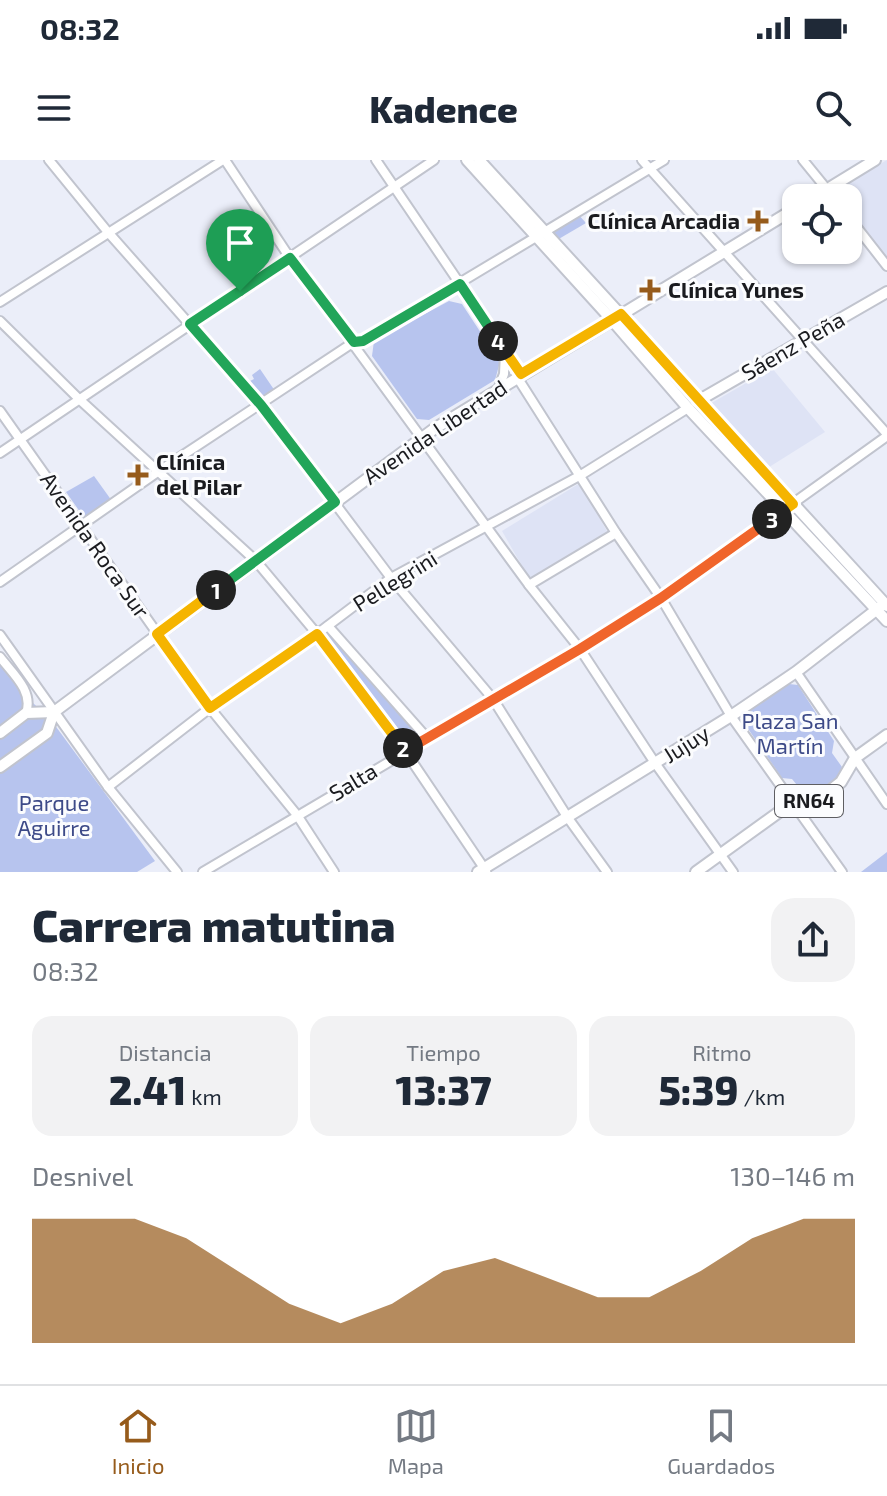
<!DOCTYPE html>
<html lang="es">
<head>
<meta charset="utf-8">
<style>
  body { margin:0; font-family:"Exo 2",sans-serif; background:#f2f2f3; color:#1f2937; height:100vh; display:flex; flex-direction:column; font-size:30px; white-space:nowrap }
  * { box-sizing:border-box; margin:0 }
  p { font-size:26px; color:#747a83 }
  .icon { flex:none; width:44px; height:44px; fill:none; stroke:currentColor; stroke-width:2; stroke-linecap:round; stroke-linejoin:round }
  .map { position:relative; height:712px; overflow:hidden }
  .panel { display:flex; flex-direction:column; background:#fff; flex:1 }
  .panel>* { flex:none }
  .tools { position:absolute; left:782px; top:24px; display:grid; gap:16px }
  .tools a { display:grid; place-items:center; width:80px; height:80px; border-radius:16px; background:#fff; box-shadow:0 2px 6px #0004; font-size:40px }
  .pin { position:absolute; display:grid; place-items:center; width:68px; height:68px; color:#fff; margin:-82px -34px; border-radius:50% 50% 50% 0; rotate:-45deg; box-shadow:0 0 8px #0007 }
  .pin .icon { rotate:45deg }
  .km { position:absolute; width:40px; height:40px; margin:-20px; border-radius:50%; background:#222; color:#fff; font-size:22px; line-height:40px; text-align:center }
  .round { display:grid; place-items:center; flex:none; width:84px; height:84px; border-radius:24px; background:#f2f2f3 }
  .summary { display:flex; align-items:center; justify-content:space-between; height:136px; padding:0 32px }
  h1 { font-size:44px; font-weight:800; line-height:60px }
  .figures { display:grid; grid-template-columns:repeat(3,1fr); gap:12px; height:136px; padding:8px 32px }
  .figures div { display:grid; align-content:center; border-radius:20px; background:#f2f2f3; text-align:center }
  .figures b { font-size:40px; font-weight:800 }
  .figures small { font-size:22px; font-weight:400 }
  .figures p { font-size:22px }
  .chart { height:224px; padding:16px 32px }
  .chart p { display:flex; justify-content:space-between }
  .chart svg { width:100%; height:144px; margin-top:8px; fill:#965b1b; opacity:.7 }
  .status { display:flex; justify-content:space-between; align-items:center; height:56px; padding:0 40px; background:#fff; direction:ltr }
  .status svg { height:22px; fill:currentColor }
  header { display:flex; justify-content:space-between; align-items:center; height:104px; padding:0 32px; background:#fff; font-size:36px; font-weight:800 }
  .tab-bar { display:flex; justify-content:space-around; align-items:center; height:112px; border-top:2px solid #e0e1e3; background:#fff; font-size:22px; color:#747a83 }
  .tab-bar a { display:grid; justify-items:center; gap:4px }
  .tab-bar .selected { color:#965b1b }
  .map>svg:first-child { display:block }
</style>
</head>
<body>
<div class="status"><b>08:32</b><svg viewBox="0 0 49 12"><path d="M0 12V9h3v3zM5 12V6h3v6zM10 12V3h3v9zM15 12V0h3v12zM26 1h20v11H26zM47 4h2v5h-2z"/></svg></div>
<header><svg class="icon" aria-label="menu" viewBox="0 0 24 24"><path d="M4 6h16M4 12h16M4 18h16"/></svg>Kadence<svg class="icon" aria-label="search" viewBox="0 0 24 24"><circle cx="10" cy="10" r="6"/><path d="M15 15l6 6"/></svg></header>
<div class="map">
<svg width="887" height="712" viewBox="0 0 887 712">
  <rect width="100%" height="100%" fill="#ebeef9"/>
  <g fill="#dee3f5">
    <polygon points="887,0 887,100 848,47 848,38 841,38 835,30"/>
    <polygon points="772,208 825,272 766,309 708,245"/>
    <polygon points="580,323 608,373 530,420 502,371"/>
  </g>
  <g fill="#b7c4ee">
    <polygon points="577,53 586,63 557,80 549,70"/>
    <polygon points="449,141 462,144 500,202 495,220 429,260 417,259 372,196 374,181"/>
    <polygon points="260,209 275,231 262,240 248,222 254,219 252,215"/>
    <polygon points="94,316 112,341 85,359 66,332"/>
    <polygon points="331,466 420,578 401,588 319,473"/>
    <polygon points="0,500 33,543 51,560 155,701 137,712 0,712"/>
    <polygon points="789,524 798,525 834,581 832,593 842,607 837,619 814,633 801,630 792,619 782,618 742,560 742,555"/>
    <polygon points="887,692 887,712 861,712"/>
  </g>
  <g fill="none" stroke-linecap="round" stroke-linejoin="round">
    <defs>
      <g id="minor">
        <polyline points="49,0 107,71 261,245 391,418 493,539 568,658 607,712"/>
        <polyline points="225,0 290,98 529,425 580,489 655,603 733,712"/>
        <polyline points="376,0 521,214"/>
        <polyline points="642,0 887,274"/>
        <polyline points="803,0 834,38"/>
        <polyline points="848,56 887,106"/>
        <polyline points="0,142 223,0"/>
        <polyline points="0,161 79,239 256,401 317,474 405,591 486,711"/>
        <polyline points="517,217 616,373 661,438 731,556 842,712"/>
        <polyline points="499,227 504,214 505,192"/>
        <polyline points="0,251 210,548 297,655 334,712"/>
        <polyline points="0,293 434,0"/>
        <polyline points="0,422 159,311 354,182 363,181 664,0"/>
        <polyline points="529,425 616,373"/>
        <polyline points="328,466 427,578"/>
        <polyline points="0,475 108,627 177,712"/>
        <path d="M 0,497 C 12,513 34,531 26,553"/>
        <polyline points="796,512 887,644"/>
        <polyline points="108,627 210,548 317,474 391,418 581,315 688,248"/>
        <polyline points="203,712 580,489 661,438 887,276"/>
      </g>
      <g id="major">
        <polyline points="467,0 612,160 688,248 887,461"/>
        <polyline points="479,0 887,446"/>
        <polyline points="813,38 875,0"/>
        <polyline points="696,242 887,132"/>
        <polyline points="54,552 434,269 796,48"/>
        <polyline points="0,573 26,553 54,552"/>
        <polyline points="0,607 47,573 54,552"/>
        <polyline points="478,712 731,556 796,512 880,447"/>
        <polyline points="696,712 786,647 822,637 841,622 855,598 887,575"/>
      </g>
    </defs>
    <use href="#minor" stroke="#c1c4ce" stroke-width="12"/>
    <use href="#major" stroke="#c1c4ce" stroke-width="14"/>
    <use href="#minor" stroke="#fff" stroke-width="8"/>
    <use href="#major" stroke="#fff" stroke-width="10"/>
  </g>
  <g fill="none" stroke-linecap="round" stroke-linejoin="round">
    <defs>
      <polyline id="split-1" points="216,430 335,342 261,245 190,164 240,131"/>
      <polyline id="split-2" points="216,430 157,474 210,548 317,474 403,588"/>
      <polyline id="split-3" points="403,588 405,591 580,489 661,438 772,359"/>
      <polyline id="split-4" points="498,181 521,214 621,154 793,344 772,359"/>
      <polyline id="split-5" points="240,131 290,98 354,182 363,181 460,124 498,181"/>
    </defs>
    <use href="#split-1" stroke="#fff" stroke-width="16"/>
    <use href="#split-2" stroke="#fff" stroke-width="16"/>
    <use href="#split-3" stroke="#fff" stroke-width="16"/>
    <use href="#split-4" stroke="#fff" stroke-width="16"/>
    <use href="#split-5" stroke="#fff" stroke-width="16"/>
    <use href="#split-1" stroke="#22a559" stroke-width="10"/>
    <use href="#split-2" stroke="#f5b400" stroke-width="10"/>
    <use href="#split-3" stroke="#f0652b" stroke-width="10"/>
    <use href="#split-4" stroke="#f5b400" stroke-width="10"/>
    <use href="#split-5" stroke="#22a559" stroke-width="10"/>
  </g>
  <g fill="#965b1b" stroke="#fbfcfe" stroke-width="3">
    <path d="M754 49h8v8h8v8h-8v8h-8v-8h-8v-8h8z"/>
    <path d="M646 118h8v8h8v8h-8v8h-8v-8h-8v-8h8z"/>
    <path d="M134 303h8v8h8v8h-8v8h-8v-8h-8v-8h8z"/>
  </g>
  <g text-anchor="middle" stroke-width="6" stroke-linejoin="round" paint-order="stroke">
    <rect fill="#fbfcfe" stroke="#5e5e62" stroke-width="2" x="775" y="625" width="68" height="32" rx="6"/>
    <g font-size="20" font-weight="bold" fill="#1a1b1f">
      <text x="809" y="648">RN64</text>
    </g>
    <g font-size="22" font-weight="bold" fill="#1a1b1f" stroke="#fbfcfe" text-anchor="start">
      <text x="740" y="69" text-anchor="end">Clínica Arcadia</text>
      <text x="668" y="138">Clínica Yunes</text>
      <text x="156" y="310">Clínica<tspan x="156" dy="25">del Pilar</tspan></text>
    </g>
    <g font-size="22" fill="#1a1b1f" stroke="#fbfcfe">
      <text transform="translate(793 186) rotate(-30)" y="8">Sáenz Peña</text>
      <text transform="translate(435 272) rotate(-34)" y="8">Avenida Libertad</text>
      <text transform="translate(95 385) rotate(55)" y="8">Avenida Roca Sur</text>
      <text transform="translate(395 421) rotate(-32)" y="8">Pellegrini</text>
      <text transform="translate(686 584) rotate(-32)" y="8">Jujuy</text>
      <text transform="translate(353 622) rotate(-31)" y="8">Salta</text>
    </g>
    <g font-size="22" fill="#3d4a88" stroke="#fbfcfe">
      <text x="790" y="569">Plaza San<tspan x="790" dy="25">Martín</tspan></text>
      <text x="54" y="651">Parque<tspan x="54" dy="25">Aguirre</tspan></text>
    </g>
  </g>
</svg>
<div class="tools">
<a><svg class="icon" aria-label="locate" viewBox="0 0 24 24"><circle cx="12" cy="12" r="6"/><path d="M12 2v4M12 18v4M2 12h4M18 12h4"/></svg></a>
</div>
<div class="pin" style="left:240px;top:131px;background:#1e9e55"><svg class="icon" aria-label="arrive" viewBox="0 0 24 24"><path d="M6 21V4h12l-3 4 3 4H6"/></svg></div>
<b class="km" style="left:216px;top:430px">1</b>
<b class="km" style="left:403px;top:588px">2</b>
<b class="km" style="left:772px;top:359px">3</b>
<b class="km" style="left:498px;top:181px">4</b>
</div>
<section class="panel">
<div class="summary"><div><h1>Carrera matutina</h1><p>08:32</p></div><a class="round"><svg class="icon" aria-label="share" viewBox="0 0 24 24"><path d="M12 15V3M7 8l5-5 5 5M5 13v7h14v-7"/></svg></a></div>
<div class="figures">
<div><p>Distancia</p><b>2.41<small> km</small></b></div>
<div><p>Tiempo</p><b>13:37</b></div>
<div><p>Ritmo</p><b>5:39<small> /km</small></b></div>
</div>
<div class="chart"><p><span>Desnivel</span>130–146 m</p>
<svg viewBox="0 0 160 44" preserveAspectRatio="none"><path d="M0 44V6L10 6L20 6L30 12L40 22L50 32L60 38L70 32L80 22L90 18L100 24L110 30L120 30L130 22L140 12L150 6L160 6V44z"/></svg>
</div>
</section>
<nav class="tab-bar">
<a class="selected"><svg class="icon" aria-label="home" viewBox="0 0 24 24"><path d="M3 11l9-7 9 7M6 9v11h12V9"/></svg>Inicio</a>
<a><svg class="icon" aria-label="map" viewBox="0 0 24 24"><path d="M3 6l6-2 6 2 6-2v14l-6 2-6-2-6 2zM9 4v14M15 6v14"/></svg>Mapa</a>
<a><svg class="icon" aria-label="saved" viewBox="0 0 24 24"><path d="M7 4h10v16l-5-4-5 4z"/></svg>Guardados</a>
</nav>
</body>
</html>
